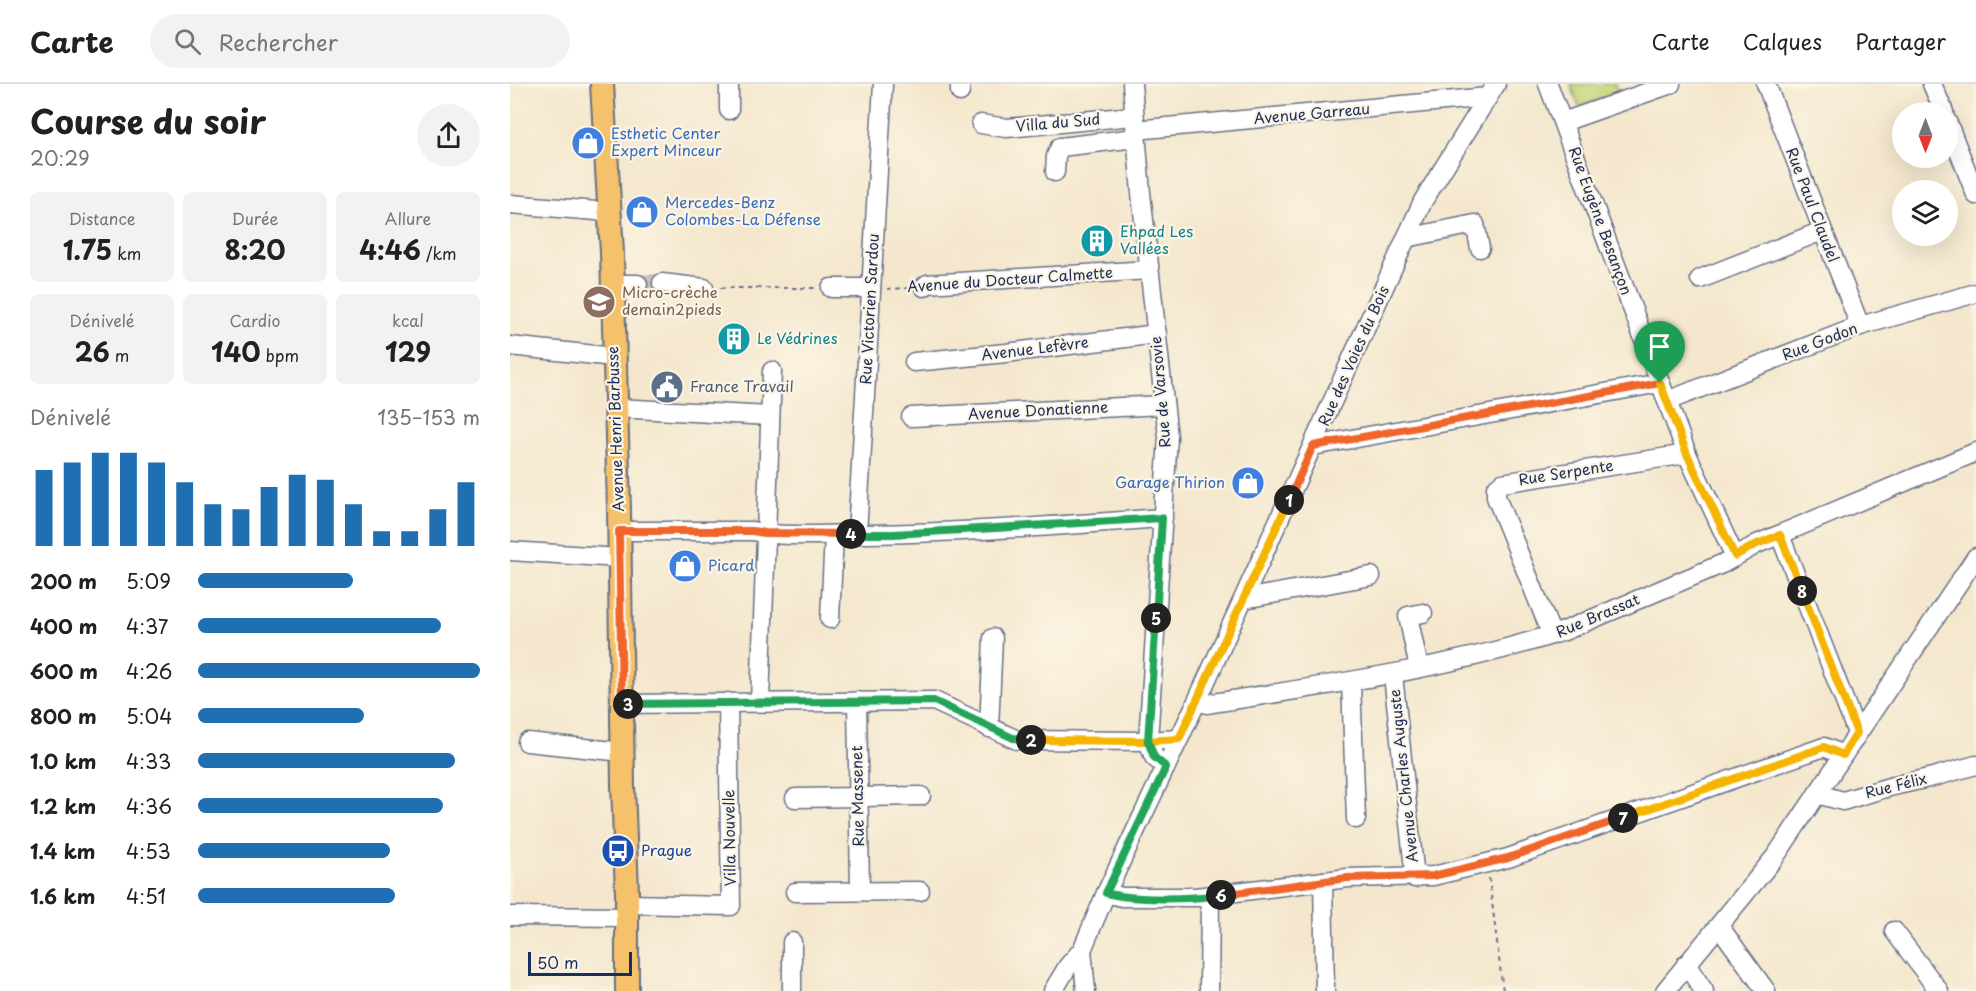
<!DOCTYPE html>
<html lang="fr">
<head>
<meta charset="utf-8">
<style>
  body { margin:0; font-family:"Playpen Sans",sans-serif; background:#f2f2f2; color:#202124; height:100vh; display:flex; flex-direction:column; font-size:22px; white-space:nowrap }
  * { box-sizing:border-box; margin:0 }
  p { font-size:20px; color:#757577 }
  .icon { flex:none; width:33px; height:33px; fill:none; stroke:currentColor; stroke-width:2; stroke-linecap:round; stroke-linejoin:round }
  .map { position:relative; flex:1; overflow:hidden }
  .details { display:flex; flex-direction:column; background:#fff; width:510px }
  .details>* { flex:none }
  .needle { width:39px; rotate:180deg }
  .controls { position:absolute; left:1382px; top:18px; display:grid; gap:12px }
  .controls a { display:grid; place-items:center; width:66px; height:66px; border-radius:50%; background:#fff; box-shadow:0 6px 24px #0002; font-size:30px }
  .scale { position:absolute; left:18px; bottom:15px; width:104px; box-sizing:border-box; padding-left:6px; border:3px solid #1b2f5e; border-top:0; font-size:16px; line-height:21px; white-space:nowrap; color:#1b2f5e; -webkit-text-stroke:4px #fcf5e5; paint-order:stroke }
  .pin { position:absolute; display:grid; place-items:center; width:51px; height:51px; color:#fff; margin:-62px -26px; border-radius:50% 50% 50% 0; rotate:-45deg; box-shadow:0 0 6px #0007 }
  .pin .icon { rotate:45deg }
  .km { position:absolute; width:30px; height:30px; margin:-15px; border-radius:50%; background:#222; color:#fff; font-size:16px; line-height:30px; text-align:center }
  .round { display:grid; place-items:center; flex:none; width:63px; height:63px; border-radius:32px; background:#f2f2f2 }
  .head { display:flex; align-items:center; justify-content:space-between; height:102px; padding:0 30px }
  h1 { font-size:33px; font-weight:700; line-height:45px }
  .stats { display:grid; grid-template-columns:repeat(3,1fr); gap:9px; height:102px; padding:6px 30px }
  .stats div { display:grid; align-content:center; border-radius:9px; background:#f2f2f2; text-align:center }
  .stats b { font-size:26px; font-weight:700 }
  .stats small { font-size:16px; font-weight:400 }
  .stats p { font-size:16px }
  .chart { height:168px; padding:12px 30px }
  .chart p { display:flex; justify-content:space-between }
  .chart svg { width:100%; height:108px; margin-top:6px; stroke:#1f6fb2; stroke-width:6 }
  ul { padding:0 30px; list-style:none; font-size:20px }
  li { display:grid; grid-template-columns:96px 72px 1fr; align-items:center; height:45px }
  li i { height:15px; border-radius:8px; background:#1f6fb2 }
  header { display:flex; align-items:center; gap:36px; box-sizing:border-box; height:84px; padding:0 30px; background:#fff; border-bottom:2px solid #e0e0e0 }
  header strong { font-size:28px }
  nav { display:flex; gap:33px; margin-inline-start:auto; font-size:21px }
  .search { width:420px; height:54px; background:#f2f2f2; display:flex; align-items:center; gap:15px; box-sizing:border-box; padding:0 21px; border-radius:33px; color:#757577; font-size:22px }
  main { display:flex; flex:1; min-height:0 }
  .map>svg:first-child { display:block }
</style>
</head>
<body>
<header>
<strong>Carte</strong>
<div class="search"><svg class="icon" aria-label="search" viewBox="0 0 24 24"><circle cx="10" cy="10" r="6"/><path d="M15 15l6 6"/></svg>Rechercher</div>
<nav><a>Carte</a><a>Calques</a><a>Partager</a></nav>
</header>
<main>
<section class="details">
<div class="head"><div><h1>Course du soir</h1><p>20:29</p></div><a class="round"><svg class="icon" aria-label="share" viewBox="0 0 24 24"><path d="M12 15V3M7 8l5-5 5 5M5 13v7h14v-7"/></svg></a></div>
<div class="stats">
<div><p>Distance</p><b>1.75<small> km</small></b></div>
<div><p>Durée</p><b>8:20</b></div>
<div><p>Allure</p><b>4:46<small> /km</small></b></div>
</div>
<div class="stats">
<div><p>Dénivelé</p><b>26<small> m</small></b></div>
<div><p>Cardio</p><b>140<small> bpm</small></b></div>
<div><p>kcal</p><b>129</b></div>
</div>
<div class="chart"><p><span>Dénivelé</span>135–153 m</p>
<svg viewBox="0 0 160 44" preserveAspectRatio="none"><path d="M5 44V13M15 44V10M25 44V6M35 44V6M45 44V10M55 44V18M65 44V27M75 44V29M85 44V20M95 44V15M105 44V17M115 44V27M125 44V38M135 44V38M145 44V29M155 44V18"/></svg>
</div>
<ul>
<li><b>200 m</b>5:09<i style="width:55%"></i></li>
<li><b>400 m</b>4:37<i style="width:86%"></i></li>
<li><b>600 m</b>4:26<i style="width:100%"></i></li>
<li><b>800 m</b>5:04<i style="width:59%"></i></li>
<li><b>1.0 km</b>4:33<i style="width:91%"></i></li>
<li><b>1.2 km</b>4:36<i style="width:87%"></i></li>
<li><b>1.4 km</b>4:53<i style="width:68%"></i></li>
<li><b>1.6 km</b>4:51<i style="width:70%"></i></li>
</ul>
</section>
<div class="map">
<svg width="1466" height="907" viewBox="0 0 1466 907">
  <rect width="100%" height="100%" fill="#fcf5e5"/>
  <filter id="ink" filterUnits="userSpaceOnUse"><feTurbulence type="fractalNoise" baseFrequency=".0167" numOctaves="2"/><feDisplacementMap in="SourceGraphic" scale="12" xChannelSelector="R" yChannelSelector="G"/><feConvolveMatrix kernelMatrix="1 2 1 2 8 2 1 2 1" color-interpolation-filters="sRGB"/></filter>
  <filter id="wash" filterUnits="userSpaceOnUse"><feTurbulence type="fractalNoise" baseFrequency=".008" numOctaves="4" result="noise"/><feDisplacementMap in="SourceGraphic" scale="24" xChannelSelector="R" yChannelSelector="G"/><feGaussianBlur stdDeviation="1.35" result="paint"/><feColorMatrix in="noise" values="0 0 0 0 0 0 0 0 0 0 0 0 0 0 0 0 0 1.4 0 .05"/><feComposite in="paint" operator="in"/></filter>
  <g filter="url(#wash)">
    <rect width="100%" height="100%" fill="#f4e7cd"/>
    <polygon fill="#c4d477" stroke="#70826a" stroke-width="1.5" points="1061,0 1105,0 1108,9 1069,23"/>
  </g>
  <g filter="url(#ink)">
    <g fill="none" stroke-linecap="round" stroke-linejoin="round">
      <polyline stroke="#c9c2b7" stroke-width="18" stroke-dasharray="18 9" stroke-linecap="butt" points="128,200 152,199"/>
      <defs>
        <g id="minor">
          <polyline points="450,0 450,8"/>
          <polyline points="622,0 631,109 658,353 638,657 644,673 656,683"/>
          <polyline points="1038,0 1177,370 1225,473"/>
          <polyline points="1256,0 1350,242"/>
          <polyline points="1422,0 1434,28"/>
          <polyline points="219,26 219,0"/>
          <polyline points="1437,37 1466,111"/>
          <polyline points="1053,38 1161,0"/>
          <polyline points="471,40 496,44 508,43 624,32"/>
          <polyline points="625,46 978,13"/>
          <polyline points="545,88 546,72 550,63 626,54"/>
          <polyline points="0,120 99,128"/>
          <polyline points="896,154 965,140 970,164"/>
          <polyline points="1190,195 1312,147"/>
          <polyline points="152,199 194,204"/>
          <polyline points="103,200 128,200"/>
          <polyline points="414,203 417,200 639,186"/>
          <polyline points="321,204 361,204"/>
          <polyline points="0,262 104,273"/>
          <polyline points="404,278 496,269 647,250"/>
          <polyline points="1157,317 1350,242 1466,209"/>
          <polyline points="106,324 260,332"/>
          <polyline points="401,333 654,321"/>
          <polyline points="803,362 1150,299"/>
          <path d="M 109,447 L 242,447 C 279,454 319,450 356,450 C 455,449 554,441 653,434"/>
          <polyline points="347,450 373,0"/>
          <polyline points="1270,451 1347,649"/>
          <polyline points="0,467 110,474"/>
          <polyline points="734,515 861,492"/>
          <polyline points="320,535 324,451"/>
          <polyline points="1042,551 986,413 986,404 992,399 1177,370"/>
          <polyline points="909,584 898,532 913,529"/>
          <polyline points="883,591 905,794"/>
          <polyline points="841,598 846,735"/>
          <polyline points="347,617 350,807"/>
          <path d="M 687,617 L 697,620 C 817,601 938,585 1054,547 L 1214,479 L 1247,460 L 1466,368"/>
          <polyline points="250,618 262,287"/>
          <polyline points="113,620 424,617 507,656 638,657 669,655"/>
          <polyline points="479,644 483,554"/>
          <polyline points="17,658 113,668"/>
          <polyline points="1307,710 1333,717 1379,703 1423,693 1466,681"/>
          <polyline points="285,714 411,712"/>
          <polyline points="813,797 815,907"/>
          <polyline points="285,808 410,807"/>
          <polyline points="596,809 612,813 686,813 838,794 923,792 998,774 1314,663 1333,671"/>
          <polyline points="117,820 221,822 218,618"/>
          <polyline points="0,832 117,833"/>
          <polyline points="1209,842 1256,907"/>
          <polyline points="1384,847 1429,907"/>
          <polyline points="572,866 576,907"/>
          <polyline points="1176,880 1194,907"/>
          <polyline points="282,907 282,858"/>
          <polyline points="543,907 558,882 572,866 596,809 687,617 913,117 986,0"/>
          <polyline points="699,907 700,812"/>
          <polyline points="1155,907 1265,773 1466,473"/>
        </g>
        <polyline id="major" points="92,0 102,169 109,426 113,701 117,809 117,907"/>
      </defs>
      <use href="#minor" stroke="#676f85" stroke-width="21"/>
      <use href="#major" stroke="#676f85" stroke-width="26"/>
      <g stroke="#676f85" stroke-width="2" stroke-dasharray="4.5 4.5" stroke-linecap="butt">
        <polyline points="210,204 306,204"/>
        <polyline points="377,205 399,204"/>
        <polyline points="979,794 993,907"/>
      </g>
      <use href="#minor" stroke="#fff" stroke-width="18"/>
      <use href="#major" stroke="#f5c16b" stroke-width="22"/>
    </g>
  </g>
  <g fill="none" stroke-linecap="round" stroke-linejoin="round" filter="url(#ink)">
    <defs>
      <polyline id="split-1" points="779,416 803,362 1150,299"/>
      <polyline id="split-2" points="521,656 638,657 669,655 779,416"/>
      <polyline id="split-3" points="118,620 424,617 503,654 521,656"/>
      <polyline id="split-4" points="118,620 112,620 109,447 242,447 255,449 341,450"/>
      <polyline id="split-5" points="341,450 384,450 652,434 646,534"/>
      <path id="split-6" d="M 646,534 L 638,657 L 644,673 L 656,683 L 596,809 C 624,817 682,815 711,811"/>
      <polyline id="split-7" points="711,811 838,794 923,792 998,774 1113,734"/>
      <polyline id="split-8" points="1113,734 1314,663 1333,671 1347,649 1292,507"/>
      <polyline id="split-9" points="1150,299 1177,370 1225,472 1247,460 1270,451 1292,507"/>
    </defs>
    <use href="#split-1" stroke="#fff" stroke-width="12"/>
    <use href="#split-2" stroke="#fff" stroke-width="12"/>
    <use href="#split-3" stroke="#fff" stroke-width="12"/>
    <use href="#split-4" stroke="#fff" stroke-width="12"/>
    <use href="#split-5" stroke="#fff" stroke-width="12"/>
    <use href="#split-6" stroke="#fff" stroke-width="12"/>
    <use href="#split-7" stroke="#fff" stroke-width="12"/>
    <use href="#split-8" stroke="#fff" stroke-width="12"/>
    <use href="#split-9" stroke="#fff" stroke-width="12"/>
    <use href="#split-1" stroke="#f0652b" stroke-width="8"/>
    <use href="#split-2" stroke="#f5b400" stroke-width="8"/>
    <use href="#split-3" stroke="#22a559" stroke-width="8"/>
    <use href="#split-4" stroke="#f0652b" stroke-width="8"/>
    <use href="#split-5" stroke="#22a559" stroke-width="8"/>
    <use href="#split-6" stroke="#22a559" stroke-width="8"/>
    <use href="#split-7" stroke="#f0652b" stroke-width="8"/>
    <use href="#split-8" stroke="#f5b400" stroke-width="8"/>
    <use href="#split-9" stroke="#f5b400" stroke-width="8"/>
  </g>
  <defs>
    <symbol id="shop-disc" viewBox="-11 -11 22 22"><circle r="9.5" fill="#3f7fe0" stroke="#fcf5e5"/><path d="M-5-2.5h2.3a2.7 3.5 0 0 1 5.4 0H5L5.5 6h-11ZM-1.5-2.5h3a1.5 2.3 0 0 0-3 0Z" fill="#fff"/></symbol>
    <symbol id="building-disc" viewBox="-11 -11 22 22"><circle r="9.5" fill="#0f9aa8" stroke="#fcf5e5"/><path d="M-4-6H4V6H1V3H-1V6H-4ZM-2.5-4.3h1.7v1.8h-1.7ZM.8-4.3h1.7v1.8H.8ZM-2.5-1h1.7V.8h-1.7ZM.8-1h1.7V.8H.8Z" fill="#fff"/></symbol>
    <symbol id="school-disc" viewBox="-11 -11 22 22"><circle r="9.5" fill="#8d6e63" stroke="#fcf5e5"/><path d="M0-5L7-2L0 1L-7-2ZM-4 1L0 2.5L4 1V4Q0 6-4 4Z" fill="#fff"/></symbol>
    <symbol id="civic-disc" viewBox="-11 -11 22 22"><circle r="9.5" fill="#5c6f8a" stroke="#fcf5e5"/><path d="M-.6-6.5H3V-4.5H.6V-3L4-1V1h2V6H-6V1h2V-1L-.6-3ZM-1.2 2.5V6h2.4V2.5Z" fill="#fff"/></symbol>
    <symbol id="bus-disc" viewBox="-11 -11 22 22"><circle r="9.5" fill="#1a4fb4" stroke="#fcf5e5"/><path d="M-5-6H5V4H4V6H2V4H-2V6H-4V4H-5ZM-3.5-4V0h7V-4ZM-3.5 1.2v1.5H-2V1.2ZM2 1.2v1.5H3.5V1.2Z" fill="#fff"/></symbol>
  </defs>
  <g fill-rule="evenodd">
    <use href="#shop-disc" x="59" y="40" width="38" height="38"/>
    <use href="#shop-disc" x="113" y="109" width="38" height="38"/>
    <use href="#building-disc" x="568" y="138" width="38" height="38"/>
    <use href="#school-disc" x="70" y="199" width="38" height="38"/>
    <use href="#building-disc" x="205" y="236" width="38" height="38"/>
    <use href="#civic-disc" x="138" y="284" width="38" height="38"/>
    <use href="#shop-disc" x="719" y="380" width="38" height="38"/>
    <use href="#shop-disc" x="156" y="463" width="38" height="38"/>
    <use href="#bus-disc" x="89" y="748" width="38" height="38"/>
  </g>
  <g text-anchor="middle" stroke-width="4.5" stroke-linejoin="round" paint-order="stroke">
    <g font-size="15" fill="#1b2f5e" stroke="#fcf5e5">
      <text transform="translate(802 30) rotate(-5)" y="5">Avenue Garreau</text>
      <text transform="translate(548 39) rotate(-5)" y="5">Villa du Sud</text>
      <text transform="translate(1302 121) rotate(69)" y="5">Rue Paul Claudel</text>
      <text transform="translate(1090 137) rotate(70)" y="5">Rue Eugène Besançon</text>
      <text transform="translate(500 196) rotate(-4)" y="5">Avenue du Docteur Calmette</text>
      <text transform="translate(360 225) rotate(-87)" y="5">Rue Victorien Sardou</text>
      <text transform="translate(1310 258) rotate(-21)" y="5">Rue Godon</text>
      <text transform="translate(525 265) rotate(-7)" y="5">Avenue Lefèvre</text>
      <text transform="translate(844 272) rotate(-66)" y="5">Rue des Voies du Bois</text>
      <text transform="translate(651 308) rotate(-95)" y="5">Rue de Varsovie</text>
      <text transform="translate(528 327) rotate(-3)" y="5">Avenue Donatienne</text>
      <text transform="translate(106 345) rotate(-92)" y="5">Avenue Henri Barbusse</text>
      <text transform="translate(1056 389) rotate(-9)" y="5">Rue Serpente</text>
      <text transform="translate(1088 532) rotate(-23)" y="5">Rue Brassat</text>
      <text transform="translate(894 692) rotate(-96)" y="5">Avenue Charles Auguste</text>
      <text transform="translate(1386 702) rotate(-14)" y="5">Rue Félix</text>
      <text transform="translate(348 712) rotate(-91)" y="5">Rue Massenet</text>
      <text transform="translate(220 754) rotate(-91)" y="5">Villa Nouvelle</text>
    </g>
    <g font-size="15" fill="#366cbe" stroke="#fcf5e5" text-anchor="start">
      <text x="101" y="55">Esthetic Center<tspan x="101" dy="17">Expert Minceur</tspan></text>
      <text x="155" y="124">Mercedes-Benz<tspan x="155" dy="17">Colombes-La Défense</tspan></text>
      <text x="715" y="404" text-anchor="end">Garage Thirion</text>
      <text x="198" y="487">Picard</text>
    </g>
    <g font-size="15" fill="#0d838f" stroke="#fcf5e5" text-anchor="start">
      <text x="610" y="153">Ehpad Les<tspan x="610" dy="17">Vallées</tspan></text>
      <text x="247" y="260">Le Védrines</text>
    </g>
    <g font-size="15" fill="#785e54" stroke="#fcf5e5" text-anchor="start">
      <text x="112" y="214">Micro-crèche<tspan x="112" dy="17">demain2pieds</tspan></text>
    </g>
    <g font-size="15" fill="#4e5e75" stroke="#fcf5e5" text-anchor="start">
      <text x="180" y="308">France Travail</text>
    </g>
    <g font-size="15" fill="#164399" stroke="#fcf5e5" text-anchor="start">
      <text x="131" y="772">Prague</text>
    </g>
  </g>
</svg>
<div class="controls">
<a><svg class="needle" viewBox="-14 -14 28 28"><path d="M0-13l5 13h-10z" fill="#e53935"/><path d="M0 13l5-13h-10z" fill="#757577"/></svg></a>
<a><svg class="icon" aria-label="layers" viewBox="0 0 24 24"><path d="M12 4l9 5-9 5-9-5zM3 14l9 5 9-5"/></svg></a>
</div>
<div class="scale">50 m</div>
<div class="pin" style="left:1150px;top:299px;background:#1e9e55"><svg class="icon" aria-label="arrive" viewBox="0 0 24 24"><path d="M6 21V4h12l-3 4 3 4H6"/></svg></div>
<b class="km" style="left:779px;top:416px">1</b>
<b class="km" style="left:521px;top:656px">2</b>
<b class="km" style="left:118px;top:620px">3</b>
<b class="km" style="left:341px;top:450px">4</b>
<b class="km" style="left:646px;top:534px">5</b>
<b class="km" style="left:711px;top:811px">6</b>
<b class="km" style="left:1113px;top:734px">7</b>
<b class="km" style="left:1292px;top:507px">8</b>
</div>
</main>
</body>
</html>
